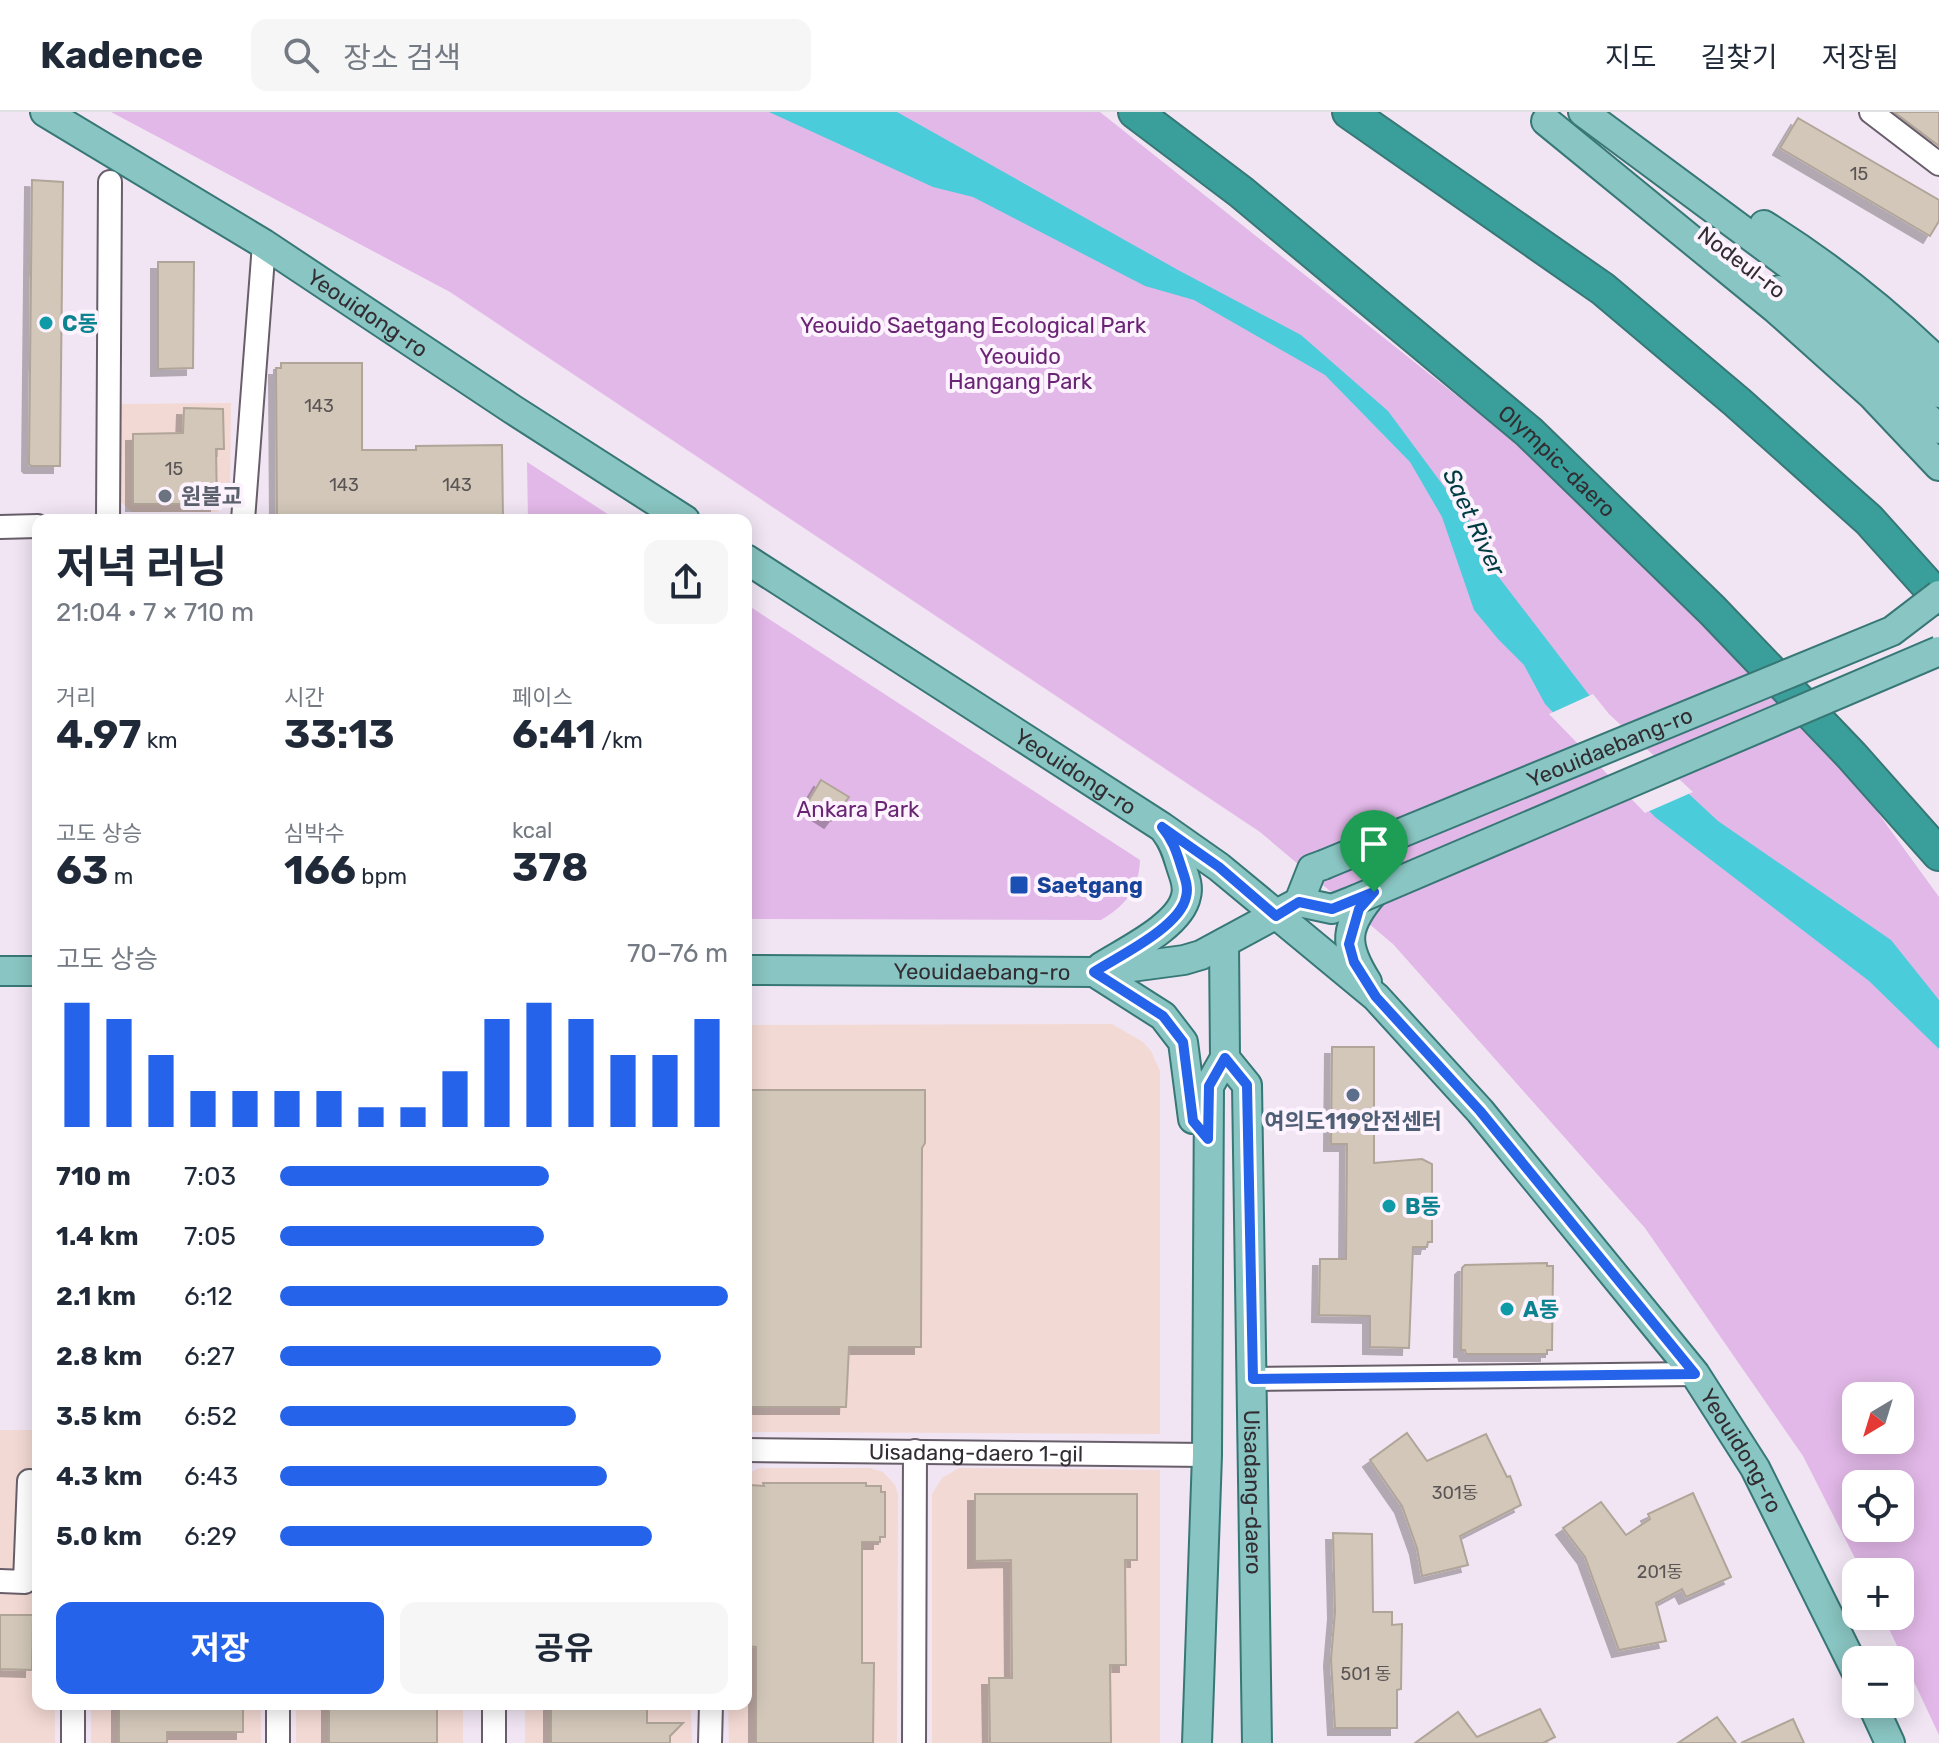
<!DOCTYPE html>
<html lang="ko">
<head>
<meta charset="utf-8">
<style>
  body { margin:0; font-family:Rubik,"Noto Sans KR",sans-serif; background:#f6f6f7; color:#1f2937; height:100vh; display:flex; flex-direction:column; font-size:30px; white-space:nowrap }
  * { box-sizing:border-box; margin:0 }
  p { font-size:26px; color:#747a83 }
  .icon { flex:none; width:44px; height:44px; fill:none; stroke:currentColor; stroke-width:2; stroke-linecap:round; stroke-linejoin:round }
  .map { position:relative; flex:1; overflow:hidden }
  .side { position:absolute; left:32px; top:402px; width:720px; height:1196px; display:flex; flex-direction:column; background:#fff; border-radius:16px; box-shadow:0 4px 20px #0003 }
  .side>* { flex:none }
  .needle { width:52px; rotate:218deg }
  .fabs { position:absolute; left:1842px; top:1270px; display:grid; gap:16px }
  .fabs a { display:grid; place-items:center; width:72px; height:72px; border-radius:16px; background:#fff; box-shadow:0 4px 20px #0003; font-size:40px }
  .pin { position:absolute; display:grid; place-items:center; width:68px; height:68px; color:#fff; margin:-82px -34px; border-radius:50% 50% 50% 0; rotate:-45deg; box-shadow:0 0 8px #0007 }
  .pin .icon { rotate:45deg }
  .round { display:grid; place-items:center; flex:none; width:84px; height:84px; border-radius:16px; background:#f6f6f7 }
  .head { display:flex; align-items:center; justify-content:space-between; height:136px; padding:0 24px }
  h1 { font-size:44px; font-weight:700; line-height:60px }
  .metrics { display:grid; grid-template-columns:repeat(3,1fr); gap:12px; height:136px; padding:8px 24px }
  .metrics div { display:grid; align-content:center }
  .metrics b { font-size:40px; font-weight:700 }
  .metrics small { font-size:22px; font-weight:400 }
  .metrics p { font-size:22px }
  .chart { height:224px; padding:16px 24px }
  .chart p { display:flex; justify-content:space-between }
  .chart svg { width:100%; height:144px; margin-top:8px; stroke:#2563eb; stroke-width:6 }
  .primary-button { display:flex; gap:16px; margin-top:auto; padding:16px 24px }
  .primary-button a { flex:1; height:92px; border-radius:16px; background:#2563eb; color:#fff; font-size:32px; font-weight:700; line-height:92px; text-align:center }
  .primary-button a+a { background:#f6f6f7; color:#1f2937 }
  ul { padding:0 24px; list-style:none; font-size:26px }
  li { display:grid; grid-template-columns:128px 96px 1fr; align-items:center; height:60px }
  li i { height:20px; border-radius:10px; background:#2563eb }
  header { display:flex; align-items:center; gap:48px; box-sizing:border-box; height:112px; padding:0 40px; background:#fff; border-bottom:2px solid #e0e1e3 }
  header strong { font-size:38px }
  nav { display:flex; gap:44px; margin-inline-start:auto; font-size:28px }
  .search { width:560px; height:72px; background:#f6f6f7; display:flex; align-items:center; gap:20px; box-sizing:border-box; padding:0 28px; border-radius:16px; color:#747a83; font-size:30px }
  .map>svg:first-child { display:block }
</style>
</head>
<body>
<header>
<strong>Kadence</strong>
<div class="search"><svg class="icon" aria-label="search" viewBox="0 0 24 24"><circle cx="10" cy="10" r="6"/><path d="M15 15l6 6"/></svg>장소 검색</div>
<nav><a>지도</a><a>길찾기</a><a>저장됨</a></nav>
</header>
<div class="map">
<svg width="1939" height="1631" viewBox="0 0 1939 1631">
  <defs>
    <filter id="shadow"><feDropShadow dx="-7" dy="7" stdDeviation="0" flood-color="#0004"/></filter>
  </defs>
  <rect width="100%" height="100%" fill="#f1e5f3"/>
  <g fill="#f3d9d3">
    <polygon points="231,291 230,388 217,400 132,400 120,389 120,292"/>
    <polygon points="1112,912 1143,930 1151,939 1160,959 1160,1322 746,1320 746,913"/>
    <polygon points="0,1318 38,1318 38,1592 55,1592 55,1631 0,1631"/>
    <polygon points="759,1356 870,1356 883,1360 895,1373 898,1382 897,1631 729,1631 728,1592 746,1592 746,1363"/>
    <polygon points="959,1356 1160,1358 1160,1631 932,1631 932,1382 942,1366"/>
    <rect x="91" y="1592" width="170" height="39"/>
    <rect x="296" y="1592" width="167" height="39"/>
    <polygon points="525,1592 691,1592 692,1631 525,1631"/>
  </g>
  <g fill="#e2b8e8" fill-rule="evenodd">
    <path d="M 111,0 L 1100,0 L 1574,377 L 1860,676 L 1939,785 L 1939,1623 L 1883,1504 L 1900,1504 L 1900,1460 L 1862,1460 L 1803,1344 L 1645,1116 L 1393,832 L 1260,720 L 450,180 ZM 1856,1284 L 1900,1284 L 1900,1328 L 1856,1328 ZM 1856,1372 L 1900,1372 L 1900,1416 L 1856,1416 Z"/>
    <polygon points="527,350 617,408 528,408"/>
    <path d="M 746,492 L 1140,748 C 1139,777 1125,794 1101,808 L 746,807 Z"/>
  </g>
  <polygon fill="#4bccda" points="769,0 897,0 1178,158 1301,223 1388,299 1474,415 1494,459 1606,605 1718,709 1891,828 1939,888 1939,937 1869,869 1655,705 1545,592 1524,553 1498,527 1474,498 1442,405 1410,350 1325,263 1194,188 1145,174 973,85 933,75"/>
  <polygon fill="#f1e5f3" points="1593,582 1609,602 1693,680 1645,701 1549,602"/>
  <g fill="#d2c7b9" stroke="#b0a598" stroke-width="2" filter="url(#shadow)">
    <polygon points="1894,0 1939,0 1939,34"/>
    <polygon points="1798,6 1939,88 1939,109 1930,124 1780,36"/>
    <polygon points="32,68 63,70 60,354 31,354 29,352"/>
    <polygon points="158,150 194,150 193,256 158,257"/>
    <polygon points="281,251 362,251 362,338 416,338 416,334 502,333 503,408 277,408 276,256 281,256"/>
    <polygon points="184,296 223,297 224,337 216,337 217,392 133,392 133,322 183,321"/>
    <polygon points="821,668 849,685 831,709 806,693"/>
    <polygon points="1332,935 1374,935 1374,1051 1422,1047 1432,1052 1432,1130 1428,1130 1427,1135 1413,1135 1409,1236 1370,1235 1370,1204 1319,1203 1320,1147 1346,1147 1347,1032 1331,1032"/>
    <polygon points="746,978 925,978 925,1031 922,1036 921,1235 849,1235 846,1295 746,1295"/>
    <polygon points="1547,1151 1547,1154 1553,1154 1552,1238 1547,1238 1547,1242 1466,1242 1465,1238 1461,1238 1462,1156 1465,1153"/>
    <polygon points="1407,1321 1427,1349 1486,1322 1507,1365 1510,1364 1521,1393 1460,1424 1468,1453 1422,1464 1417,1436 1402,1394 1370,1348"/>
    <polygon points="763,1371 866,1371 866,1374 881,1374 881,1380 885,1380 885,1425 880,1425 880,1430 862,1430 862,1551 874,1551 873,1631 756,1631 756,1535 746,1534 746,1380 750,1381 750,1373 764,1374"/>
    <polygon points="1693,1381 1731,1465 1686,1485 1682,1477 1656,1491 1666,1529 1619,1538 1585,1445 1563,1416 1601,1390 1626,1423 1650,1407 1648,1402"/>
    <polygon points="975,1382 1137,1382 1137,1448 1125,1448 1126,1553 1110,1553 1111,1631 990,1631 989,1566 1012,1566 1011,1448 975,1449"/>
    <polygon points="1333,1421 1372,1422 1373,1500 1392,1500 1392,1513 1402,1512 1401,1577 1397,1578 1397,1616 1335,1616 1331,1547 1335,1500"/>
    <polygon points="0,1503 33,1503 32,1558 0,1557"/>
    <polygon points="119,1592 243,1592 243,1620 167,1620 167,1631 119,1631"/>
    <rect x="329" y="1592" width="108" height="39"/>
    <polygon points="551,1592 647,1592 647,1611 683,1611 670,1624 670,1631 551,1631"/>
    <polygon points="1540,1597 1555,1625 1543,1631 1415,1631 1458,1600 1477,1625"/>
    <polygon points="1717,1605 1736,1631 1678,1631"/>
    <polygon points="1793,1607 1804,1631 1741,1631"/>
  </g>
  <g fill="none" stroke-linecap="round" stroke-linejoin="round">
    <defs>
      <g id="minor">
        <polyline points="1871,0 1939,52"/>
        <polyline points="108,408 110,70"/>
        <polyline points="243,408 264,132"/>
        <polyline points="0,415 38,414"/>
        <polyline points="1253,1267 1695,1262"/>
        <path id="s1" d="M 746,1338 L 1207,1343"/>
        <polyline points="0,1469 25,1470 29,1369"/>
        <polyline points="73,1631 73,1592"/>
        <polyline points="278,1631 278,1592"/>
        <polyline points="494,1631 494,1592"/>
        <polyline points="710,1631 711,1592"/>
        <polyline points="914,1631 915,1339"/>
      </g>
      <g id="major">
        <path id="s2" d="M 45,0 L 264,132 L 512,297 L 685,408"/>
        <polyline points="1583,0 1842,192 1939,281"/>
        <polyline points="1546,9 1776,197 1871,282 1939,354"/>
        <path d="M 1764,113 C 1826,152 1886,199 1939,251"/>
        <polyline points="1779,178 1841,224 1939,317"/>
        <path id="s3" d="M 746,447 L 1162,715 L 1219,755 L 1376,885 L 1480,999 L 1695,1262 L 1755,1356 L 1856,1559"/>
        <polyline points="1299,790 1332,797 1355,788"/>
        <path d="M 1101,855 C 1126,839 1180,814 1186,784 C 1189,773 1184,764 1181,754 C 1177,741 1174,730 1166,720"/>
        <path id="s4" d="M 746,858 L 1094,860 L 1184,848 L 1201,843 L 1299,790 L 1312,757 L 1323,753"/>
        <polyline points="0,859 38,859"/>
        <polyline points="1094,860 1163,904 1183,930 1193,1007"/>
        <path d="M 1367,870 C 1343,832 1344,815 1374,780"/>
        <path id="s5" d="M 1225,946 L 1247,973 L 1257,1631"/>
        <polyline points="1872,1592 1890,1631"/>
        <polyline points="1197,1631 1207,1343 1209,974 1225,946 1224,831"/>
      </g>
      <g id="highway">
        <path id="s6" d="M 1135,0 L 1241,80 L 1529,320 L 1712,498 L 1851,643 L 1939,742"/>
        <polyline points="1349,0 1603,177 1737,290 1869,408 1939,486"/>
      </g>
    </defs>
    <use href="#minor" stroke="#685e6a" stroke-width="26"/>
    <use href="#major" stroke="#377776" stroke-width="32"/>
    <use href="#highway" stroke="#377776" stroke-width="36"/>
    <use href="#minor" stroke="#fff" stroke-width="22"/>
    <use href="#major" stroke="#89c5c2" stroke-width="28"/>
    <use href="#highway" stroke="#3a9f9a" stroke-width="32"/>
    <defs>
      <g id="major-bridge">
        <path id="s7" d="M 1323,753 L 1892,519 L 1939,483"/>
        <polyline points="1355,788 1939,539"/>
      </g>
    </defs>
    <use href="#major-bridge" stroke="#377776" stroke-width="32" stroke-linecap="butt"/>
    <use href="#major-bridge" stroke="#89c5c2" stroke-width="28"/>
  </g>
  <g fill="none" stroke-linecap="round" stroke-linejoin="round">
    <defs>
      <path id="route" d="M 1162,715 L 1219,755 L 1276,804 L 1299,790 L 1332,797 L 1374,780 L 1359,797 L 1349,832 L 1354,850 L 1376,885 L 1480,999 L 1695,1262 L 1253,1267 L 1247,973 L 1225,946 L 1209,974 L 1208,1027 L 1193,1009 L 1183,930 L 1163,904 L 1094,860 C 1119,844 1180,815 1186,785 C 1189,774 1184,764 1181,754 C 1176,738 1172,727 1162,715 Z"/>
    </defs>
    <use href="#route" stroke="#fff" stroke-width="16"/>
    <use href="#route" stroke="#2563eb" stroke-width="10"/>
  </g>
  <g fill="#0f9aa8" stroke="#fdf3fe" stroke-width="3">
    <circle cx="46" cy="211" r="8"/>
    <circle cx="1389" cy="1094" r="8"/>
    <circle cx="1507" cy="1197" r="8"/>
  </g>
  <circle fill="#6b7280" stroke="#fdf3fe" stroke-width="3" cx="165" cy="384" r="8"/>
  <rect fill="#1a4fb4" stroke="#fdf3fe" stroke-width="3" x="1009" y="763" width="20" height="20" rx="4"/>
  <circle fill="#5c6f8a" stroke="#fdf3fe" stroke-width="3" cx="1353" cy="983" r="8"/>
  <g text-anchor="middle" stroke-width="8" stroke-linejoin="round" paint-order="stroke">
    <g font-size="18" fill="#5a5454">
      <text x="1859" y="68">15</text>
      <text x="319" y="300">143</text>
      <text x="174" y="363">15</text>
      <text x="344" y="379">143</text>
      <text x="457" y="379">143</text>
      <text x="1455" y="1387">301동</text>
      <text x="1660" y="1466">201동</text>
      <text x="1366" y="1568">501 동</text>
    </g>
    <g font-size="22" fill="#322d32" stroke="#fdf3fe">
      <text transform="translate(1742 150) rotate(37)" y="8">Nodeul-ro</text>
      <text dy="8" stroke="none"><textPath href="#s2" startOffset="380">Yeouidong-ro</textPath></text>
      <text dy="8" stroke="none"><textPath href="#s6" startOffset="548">Olympic-daero</textPath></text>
      <text dy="8" stroke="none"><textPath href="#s7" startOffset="310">Yeouidaebang-ro</textPath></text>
      <text dy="8" stroke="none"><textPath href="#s3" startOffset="392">Yeouidong-ro</textPath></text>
      <text dy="8" stroke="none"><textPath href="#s4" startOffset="236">Yeouidaebang-ro</textPath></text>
      <text dy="8" stroke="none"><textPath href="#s3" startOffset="1352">Yeouidong-ro</textPath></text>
      <text dy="8" stroke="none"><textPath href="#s1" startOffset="230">Uisadang-daero 1-gil</textPath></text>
      <text dy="8" stroke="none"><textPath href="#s5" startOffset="442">Uisadang-daero</textPath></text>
    </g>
    <g font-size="22" font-weight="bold" fill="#0d838f" stroke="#fdf3fe" text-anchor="start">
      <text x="62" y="219">C동</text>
      <text x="1405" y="1102">B동</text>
      <text x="1523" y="1205">A동</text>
    </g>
    <g font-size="22" fill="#692474" stroke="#fdf3fe">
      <text x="973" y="221">Yeouido Saetgang Ecological Park</text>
      <text x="1020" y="252">Yeouido<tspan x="1020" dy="25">Hangang Park</tspan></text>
      <text x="858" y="705">Ankara Park</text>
    </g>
    <g font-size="22" font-weight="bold" fill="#5b616d" stroke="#fdf3fe" text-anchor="start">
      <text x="181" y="392">원불교</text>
    </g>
    <g font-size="22" font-weight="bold" fill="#164399" stroke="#fdf3fe" text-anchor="start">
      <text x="1037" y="781">Saetgang</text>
    </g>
    <g font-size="22" font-weight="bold" fill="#4e5e75" stroke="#fdf3fe">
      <text x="1353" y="1017">여의도119안전센터</text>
    </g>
    <g font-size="24" font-style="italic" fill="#003d42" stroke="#fdf3fe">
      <text transform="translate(1474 410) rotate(65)" y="8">Saet River</text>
    </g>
  </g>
</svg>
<div class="fabs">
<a><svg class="needle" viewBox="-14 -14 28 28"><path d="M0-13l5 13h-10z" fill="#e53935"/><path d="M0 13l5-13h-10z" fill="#747a83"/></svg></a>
<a><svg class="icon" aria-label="locate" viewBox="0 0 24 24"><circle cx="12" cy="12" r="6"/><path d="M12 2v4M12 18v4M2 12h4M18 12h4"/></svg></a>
<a>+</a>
<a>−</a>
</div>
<div class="pin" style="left:1374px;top:780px;background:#1e9e55"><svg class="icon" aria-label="arrive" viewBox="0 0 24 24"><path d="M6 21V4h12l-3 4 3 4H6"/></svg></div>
<section class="side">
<div class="head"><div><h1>저녁 러닝</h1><p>21:04 · 7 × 710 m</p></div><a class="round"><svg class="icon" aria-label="share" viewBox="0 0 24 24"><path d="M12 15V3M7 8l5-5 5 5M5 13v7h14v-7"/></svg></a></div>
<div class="metrics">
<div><p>거리</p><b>4.97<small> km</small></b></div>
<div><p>시간</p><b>33:13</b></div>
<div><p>페이스</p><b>6:41<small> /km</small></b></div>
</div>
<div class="metrics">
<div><p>고도 상승</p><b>63<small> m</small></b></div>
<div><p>심박수</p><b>166<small> bpm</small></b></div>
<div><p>kcal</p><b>378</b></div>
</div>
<div class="chart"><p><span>고도 상승</span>70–76 m</p>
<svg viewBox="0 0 160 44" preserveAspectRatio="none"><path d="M5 44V6M15 44V11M25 44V22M35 44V33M45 44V33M55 44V33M65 44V33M75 44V38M85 44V38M95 44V27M105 44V11M115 44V6M125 44V11M135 44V22M145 44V22M155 44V11"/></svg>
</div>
<ul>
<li><b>710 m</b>7:03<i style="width:60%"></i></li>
<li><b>1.4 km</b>7:05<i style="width:59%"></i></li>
<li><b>2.1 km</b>6:12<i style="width:100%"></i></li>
<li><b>2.8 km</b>6:27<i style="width:85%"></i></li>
<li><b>3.5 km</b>6:52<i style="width:66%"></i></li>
<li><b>4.3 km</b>6:43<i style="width:73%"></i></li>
<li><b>5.0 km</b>6:29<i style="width:83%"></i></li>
</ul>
<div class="primary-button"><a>저장</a><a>공유</a></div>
</section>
</div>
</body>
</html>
